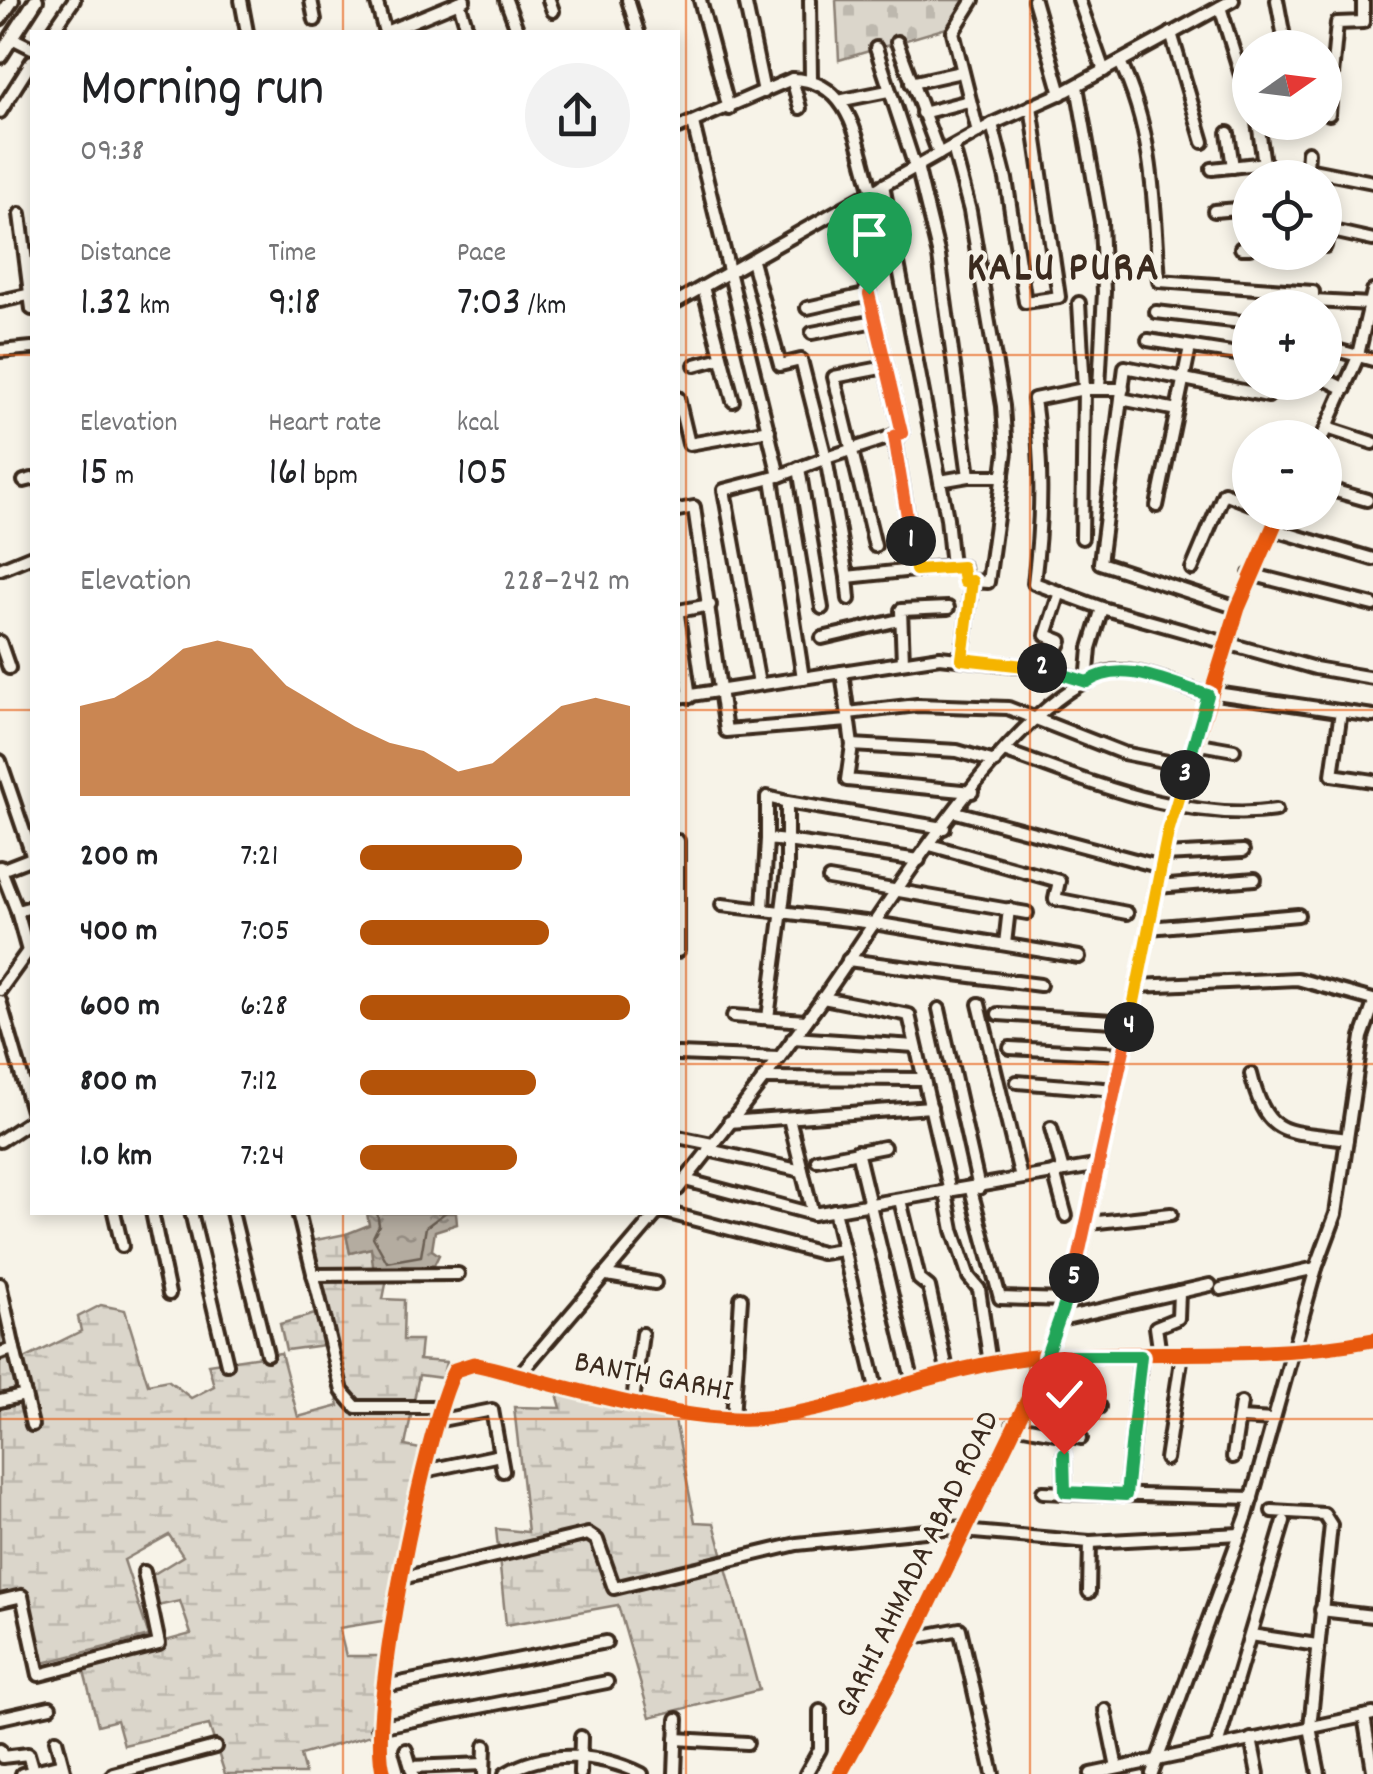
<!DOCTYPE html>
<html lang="en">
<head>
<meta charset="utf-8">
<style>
  body { margin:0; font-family:Dekko,sans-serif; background:#f2f2f2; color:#202124; height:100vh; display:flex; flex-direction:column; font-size:38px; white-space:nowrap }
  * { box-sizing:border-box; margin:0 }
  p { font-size:32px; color:#757577 }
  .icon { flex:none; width:55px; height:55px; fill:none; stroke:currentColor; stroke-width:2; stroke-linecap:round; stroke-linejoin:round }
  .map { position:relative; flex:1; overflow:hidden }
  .side { position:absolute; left:30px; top:30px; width:650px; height:1185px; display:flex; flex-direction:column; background:#fff; border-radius:0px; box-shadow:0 5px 15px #0003 }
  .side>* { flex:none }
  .needle { width:65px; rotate:76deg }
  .fabs { position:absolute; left:1232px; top:30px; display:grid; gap:20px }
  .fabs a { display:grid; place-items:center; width:110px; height:110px; border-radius:50%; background:#fff; box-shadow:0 5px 15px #0003; font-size:50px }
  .pin { position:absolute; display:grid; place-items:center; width:85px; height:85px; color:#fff; margin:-102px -42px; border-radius:50% 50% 50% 0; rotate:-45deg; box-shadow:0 0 10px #0007 }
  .pin .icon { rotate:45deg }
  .km { position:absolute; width:50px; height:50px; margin:-25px; border-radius:50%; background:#222; color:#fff; font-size:28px; line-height:50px; text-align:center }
  .round { display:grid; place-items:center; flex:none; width:105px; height:105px; border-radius:52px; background:#f2f2f2 }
  .headline { display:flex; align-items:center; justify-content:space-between; height:170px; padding:0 50px }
  h1 { font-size:55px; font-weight:600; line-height:75px }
  .stats { display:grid; grid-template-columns:repeat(3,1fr); gap:15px; height:170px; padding:10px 50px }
  .stats div { display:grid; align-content:center }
  .stats b { font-size:42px; font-weight:600 }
  .stats small { font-size:28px; font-weight:400 }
  .stats p { font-size:28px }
  .chart { height:280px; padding:20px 50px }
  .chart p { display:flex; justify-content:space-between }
  .chart svg { width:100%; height:180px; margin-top:10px; fill:#b45309; opacity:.7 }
  ul { padding:0 50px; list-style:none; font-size:32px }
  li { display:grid; grid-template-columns:160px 120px 1fr; align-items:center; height:75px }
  li i { height:25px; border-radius:12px; background:#b45309 }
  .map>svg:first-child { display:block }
</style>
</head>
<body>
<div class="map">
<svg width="1373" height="1774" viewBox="0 0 1373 1774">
  <defs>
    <pattern id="wetland-marsh" width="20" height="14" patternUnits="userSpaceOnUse" patternTransform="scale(2.5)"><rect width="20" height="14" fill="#dbd6cb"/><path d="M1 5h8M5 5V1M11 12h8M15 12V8" fill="none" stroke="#bdb8ae"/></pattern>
    <pattern id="cemetery-stones" width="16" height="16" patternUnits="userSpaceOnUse" patternTransform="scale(2.5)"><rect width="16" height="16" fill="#dbd6cb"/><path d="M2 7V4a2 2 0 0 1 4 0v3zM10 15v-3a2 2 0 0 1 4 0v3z" fill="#bdb8ae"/></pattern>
    <pattern id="water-ripples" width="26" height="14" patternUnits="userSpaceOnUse" patternTransform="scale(2.5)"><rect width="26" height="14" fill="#b4aca0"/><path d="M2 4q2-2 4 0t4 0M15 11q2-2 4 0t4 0" fill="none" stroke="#948c82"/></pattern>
  </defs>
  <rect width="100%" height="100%" fill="#f7f3e8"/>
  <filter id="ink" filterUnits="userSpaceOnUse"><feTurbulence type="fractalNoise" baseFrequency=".01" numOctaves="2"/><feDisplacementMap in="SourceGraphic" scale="20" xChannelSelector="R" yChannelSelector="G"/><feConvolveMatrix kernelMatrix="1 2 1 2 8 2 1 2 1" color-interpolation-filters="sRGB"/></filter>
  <g filter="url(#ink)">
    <g fill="url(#wetland-marsh)" stroke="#8b8074" stroke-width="2.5">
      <polygon points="292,1213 305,1213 311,1241 346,1234 350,1253 371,1248 388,1274 383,1299 404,1300 403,1340 421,1340 419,1360 446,1362 442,1378 419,1375 405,1446 420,1449 389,1620 339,1628 346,1656 381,1656 371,1735 300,1755 305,1774 225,1774 209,1725 124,1745 117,1720 98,1725 82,1664 191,1634 180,1601 157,1606 146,1579 183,1556 169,1535 124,1560 149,1636 43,1663 22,1597 0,1601 0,1332 18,1362 81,1331 78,1317 101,1305 125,1310 148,1384 168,1380 191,1398 214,1386 208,1364 281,1353 298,1417 339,1406 324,1345 286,1350 280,1324 315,1314"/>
      <polygon points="554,1383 673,1410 695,1522 714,1523 759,1690 650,1717 618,1605 506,1625 496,1529 528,1532 514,1407 561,1408"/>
    </g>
    <polygon fill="url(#cemetery-stones)" stroke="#8b8074" stroke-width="2.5" points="836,0 968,0 950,27 839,60"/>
    <polygon fill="url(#water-ripples)" stroke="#84786c" stroke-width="2.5" points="367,1213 456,1213 457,1224 435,1231 432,1250 439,1255 434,1265 374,1274 371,1248 350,1253 346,1234 369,1225"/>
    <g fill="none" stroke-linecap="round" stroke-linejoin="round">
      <polyline stroke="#6b5e52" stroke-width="2.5" points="377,1212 379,1225 373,1237 387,1262 421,1256 426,1227 446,1212"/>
      <defs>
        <g id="minor">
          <polyline points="241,0 247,32"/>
          <polyline points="311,0 315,20"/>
          <polyline points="376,0 385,32"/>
          <polyline points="506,0 518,32"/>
          <polyline points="549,0 553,11"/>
          <polyline points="628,0 638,32"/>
          <polyline points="700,0 729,109"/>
          <polyline points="745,0 764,92"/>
          <polyline points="810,0 811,79"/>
          <polyline points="973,0 953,32 978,132"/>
          <polyline points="1034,0 1061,94"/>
          <polyline points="1079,0 1104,71"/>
          <polyline points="1277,0 1286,48"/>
          <polyline points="459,2 468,32"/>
          <polyline points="1220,7 1241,75 1250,75"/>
          <polyline points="52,32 74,0"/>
          <polyline points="386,32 464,0"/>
          <polyline points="1171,33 1203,142"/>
          <polyline points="12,38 32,48"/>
          <polyline points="897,42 939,154"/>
          <polyline points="876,48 915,167"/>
          <path d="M 1120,62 C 1154,132 1154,205 1159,281 L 1313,292 L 1313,301 L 1371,304"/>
          <polyline points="792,79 800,108"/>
          <polyline points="911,83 961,72"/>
          <polyline points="1077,86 1101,222 1104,292 1099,388"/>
          <polyline points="1325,86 1331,86 1337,23 1363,22 1363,0"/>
          <polyline points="843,100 888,91"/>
          <polyline points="0,112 32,61"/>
          <polyline points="922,113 969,101"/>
          <polyline points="1329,114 1331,86"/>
          <polyline points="1258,122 1266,178"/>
          <polyline points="693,123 779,476 826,458 801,360 780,365 752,261"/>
          <polyline points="992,124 1006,179 1025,302 1059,297 1031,106"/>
          <path d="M 678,128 L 792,79 C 853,80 857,144 872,192"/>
          <polyline points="1228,133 1233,167"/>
          <polyline points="953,147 970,211 1003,406 1006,452 988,582 972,581 962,659"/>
          <polyline points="917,166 939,256 969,476 1003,476"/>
          <polyline points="1212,169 1266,163"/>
          <polyline points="1307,169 1308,152"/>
          <polyline points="1306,178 1307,169 1373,182"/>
          <polyline points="848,207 902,433 826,458 847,577 952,566 947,518 883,185"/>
          <polyline points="1214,211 1250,208"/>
          <polyline points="20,214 32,309"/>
          <polyline points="1325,246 1328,230 1373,240"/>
          <polyline points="1241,248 1250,248"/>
          <polyline points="703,287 733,401"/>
          <polyline points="0,301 32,294"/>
          <polyline points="678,301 992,124 1066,91 1233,0"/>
          <polyline points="1079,303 1084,389 1082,538"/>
          <polyline points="807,308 869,294"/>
          <polyline points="1156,312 1250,323"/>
          <polyline points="812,333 875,321"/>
          <polyline points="1148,340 1250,356"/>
          <polyline points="1325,347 1373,360"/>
          <polyline points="0,351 32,348"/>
          <polyline points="695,365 721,358"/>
          <polyline points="1325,379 1345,389"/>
          <path d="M 1123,389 L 1084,389 L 1034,399 C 1043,462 1042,519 1034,583 L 1102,608 L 1315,668 L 1373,678"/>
          <polyline points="678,398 689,444 769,430"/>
          <polyline points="1121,399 1177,410"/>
          <polyline points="1327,428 1373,443"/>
          <polyline points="894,435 916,570"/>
          <polyline points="1322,438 1357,359 1373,291"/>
          <polyline points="799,468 822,608"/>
          <polyline points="772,479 803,678"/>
          <polyline points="24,481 32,479"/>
          <polyline points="940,481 969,476"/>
          <polyline points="1325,488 1367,500"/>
          <polyline points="1157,506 1190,347"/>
          <polyline points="678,510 694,507 726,731 848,721"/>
          <polyline points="1272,529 1373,559"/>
          <polyline points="875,546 834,377 886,367"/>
          <polyline points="952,566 963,567 965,581 972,581"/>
          <polyline points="0,569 32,556"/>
          <polyline points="1192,569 1224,493 1250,503"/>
          <polyline points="1250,574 1373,605"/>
          <polyline points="847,577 849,599"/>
          <polyline points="1238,608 1100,563 1125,367 1268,396"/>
          <polyline points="678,611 710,605"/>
          <polyline points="678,615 690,697"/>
          <polyline points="822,638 899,620"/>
          <polyline points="0,642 9,668"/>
          <polyline points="903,662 901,610 948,608"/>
          <polyline points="1047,669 1061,641 1046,635 1060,592"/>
          <polyline points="842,672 852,745"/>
          <polyline points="759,684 724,490 779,476"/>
          <polyline points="1209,692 1373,716"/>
          <polyline points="678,697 940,657 1047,669 1087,682 1090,648 1102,608"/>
          <polyline points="1341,711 1332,775 1373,781"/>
          <polyline points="848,713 917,705 1008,708 1123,753 1188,766"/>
          <polyline points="1194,743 1234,750"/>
          <path d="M 1004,751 C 1088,781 1185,823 1276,810"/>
          <polyline points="0,761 32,855"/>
          <polyline points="972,792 847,780 852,745 957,751 995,762"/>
          <polyline points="956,812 1161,867"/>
          <polyline points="767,839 767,797 787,802"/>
          <polyline points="678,841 678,951"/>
          <polyline points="930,845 1059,881 1055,899 1127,913"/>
          <polyline points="1164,855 1243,851"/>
          <polyline points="0,867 17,911 32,907"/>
          <polyline points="1,870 32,858"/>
          <polyline points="829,879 1027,913"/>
          <polyline points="1157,887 1255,879"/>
          <polyline points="722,905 874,923 1079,957"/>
          <polyline points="763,909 767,839 787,841 787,802 944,828"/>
          <polyline points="17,911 28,951 32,950"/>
          <polyline points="1149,928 1298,915"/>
          <polyline points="1005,944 1009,909"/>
          <polyline points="848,960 1040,985"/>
          <polyline points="1137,986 1297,979 1373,1000"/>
          <polyline points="0,990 28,951"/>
          <polyline points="823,998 909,1015 950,1192"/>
          <polyline points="0,1001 32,1111"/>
          <polyline points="979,1004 1021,1178"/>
          <polyline points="939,1009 979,1188"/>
          <polyline points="998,1014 1130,1022"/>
          <polyline points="733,1016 806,1021"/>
          <polyline points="768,1018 787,871 787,841 919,860"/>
          <polyline points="793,1038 915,1046"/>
          <polyline points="1010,1048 1123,1054"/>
          <polyline points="678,1054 779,1058"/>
          <path d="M 1251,1074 C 1267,1140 1287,1130 1347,1139"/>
          <polyline points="763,1078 923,1079"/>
          <polyline points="1017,1082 1116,1090"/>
          <polyline points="789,1118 813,1214"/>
          <polyline points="729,1122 931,1107"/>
          <polyline points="1051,1128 1063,1171"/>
          <polyline points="678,1137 712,1144"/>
          <polyline points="0,1141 32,1120"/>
          <polyline points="708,1150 802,1171"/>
          <polyline points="857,1151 913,1383"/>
          <polyline points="817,1160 884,1147"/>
          <polyline points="1054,1172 1066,1216"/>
          <polyline points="685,1180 813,1214 1100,1165"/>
          <path d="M 678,1189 C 727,1128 775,1065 821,1001 C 881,917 1009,702 1105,673 C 1135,664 1179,687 1208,695"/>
          <polyline points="971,1190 1000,1298 1066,1300"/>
          <polyline points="946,1193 953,1230 969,1277 979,1289 990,1364"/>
          <polyline points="900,1200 919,1279 929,1287 948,1374"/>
          <polyline points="834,1210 877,1392"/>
          <polyline points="114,1212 122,1246"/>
          <polyline points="152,1212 169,1294"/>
          <polyline points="191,1212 227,1364"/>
          <polyline points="232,1212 267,1354"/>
          <polyline points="298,1212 342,1391 356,1407 440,1407"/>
          <polyline points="665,1212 822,1253 842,1250"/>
          <polyline points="1089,1223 1171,1214"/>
          <polyline points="313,1275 458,1274"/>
          <polyline points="607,1275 655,1283"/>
          <polyline points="0,1284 14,1349 0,1353"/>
          <polyline points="1221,1289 1316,1268"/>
          <polyline points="1060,1319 1210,1285"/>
          <polyline points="14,1349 32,1425"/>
          <polyline points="1160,1355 1156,1327 1178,1318 1179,1292"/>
          <polyline points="519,1375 658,1212"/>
          <polyline points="1029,1397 1099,1407"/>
          <polyline points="0,1401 25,1395"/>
          <polyline points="633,1401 642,1334"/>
          <polyline points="733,1418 741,1298"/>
          <polyline points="1240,1418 1273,1420"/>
          <polyline points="436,1421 492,1410 503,1471"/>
          <polyline points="1013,1425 1081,1438"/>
          <polyline points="1064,1454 1065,1493 1252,1498"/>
          <polyline points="1233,1457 1241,1403"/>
          <polyline points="1166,1459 1182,1354"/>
          <polyline points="424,1471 500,1455"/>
          <polyline points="1043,1492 1065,1493"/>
          <polyline points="1126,1495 1141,1356"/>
          <polyline points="1272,1511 1324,1514 1331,1525 1310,1727 1319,1774"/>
          <polyline points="962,1531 1090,1542 1089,1592"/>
          <polyline points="1090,1542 1240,1534"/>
          <polyline points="402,1578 588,1534 597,1540 614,1588 797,1544 964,1527"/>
          <polyline points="0,1601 22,1596 39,1675 159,1644 144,1572"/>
          <polyline points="1321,1610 1373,1616"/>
          <polyline points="1251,1635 1317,1645"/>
          <polyline points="913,1638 960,1629 993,1774"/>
          <polyline points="385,1686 606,1642"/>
          <polyline points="1105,1710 1117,1768"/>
          <polyline points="1364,1716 1373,1770"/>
          <polyline points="0,1718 50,1707"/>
          <polyline points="378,1727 607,1682"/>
          <polyline points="676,1739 747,1743"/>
          <polyline points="1251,1739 1258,1774"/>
          <polyline points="56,1740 65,1774"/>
          <polyline points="1217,1746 1284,1521"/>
          <polyline points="0,1750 2,1757 28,1754 33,1771"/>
          <polyline points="406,1750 413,1774"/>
          <polyline points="411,1767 484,1764"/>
          <polyline points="22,1774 62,1764"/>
          <polyline points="113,1774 215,1747"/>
          <path d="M 384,1774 C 365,1722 426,1424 455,1370 L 474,1364 C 551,1382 690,1427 765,1418 C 860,1407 950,1362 1047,1356 C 1155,1349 1266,1361 1373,1340"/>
          <polyline points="484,1774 485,1746"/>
          <path d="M 505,1774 C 547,1749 599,1753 642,1774"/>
          <polyline points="580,1774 581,1737"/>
          <polyline points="675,1774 677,1719"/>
          <polyline points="806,1774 820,1749 820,1711"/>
          <polyline points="840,1774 903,1658 1029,1397 1078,1268 1168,832 1238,608 1280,512"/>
          <polyline points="1091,1774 1373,1714"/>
          <polyline points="1152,1774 1247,1515 1316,1268 1336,1214 1362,1037 1373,1006"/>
        </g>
        <g id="major">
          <polyline points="0,18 12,0"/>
          <polyline points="0,56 36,0"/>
        </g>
      </defs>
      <use href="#minor" stroke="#3b2a1e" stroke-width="18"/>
      <use href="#major" stroke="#3b2a1e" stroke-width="20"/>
      <use href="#minor" stroke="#f7f3e8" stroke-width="10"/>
      <use href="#major" stroke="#f7f3e8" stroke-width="12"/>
      <defs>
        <g id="cycleway">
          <path d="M 384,1774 C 365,1722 426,1424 455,1370 L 474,1364 C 551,1382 690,1427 765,1418 C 860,1407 950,1362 1047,1356 C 1155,1349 1266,1361 1373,1340"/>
          <polyline points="840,1774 903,1658 1029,1397 1078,1268 1168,832 1238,608 1280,512"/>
        </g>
      </defs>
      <use href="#cycleway" stroke="#f7f3e8" stroke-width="21"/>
      <use href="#cycleway" stroke="#e8590c" stroke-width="15"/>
    </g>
  </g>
  <g fill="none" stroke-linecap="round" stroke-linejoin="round" filter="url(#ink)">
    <defs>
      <polyline id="split-1" points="869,294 902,433 894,436 911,541"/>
      <polyline id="split-2" points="911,541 916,570 962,567 964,582 972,581 962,659 1042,668"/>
      <path id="split-3" d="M 1042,668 L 1087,682 C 1123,658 1170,684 1208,695 L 1185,775"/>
      <polyline id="split-4" points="1129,1027 1168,832 1185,775"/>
      <polyline id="split-5" points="1074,1278 1129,1027"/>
      <polyline id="split-6" points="1074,1278 1046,1356 1141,1356 1132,1437"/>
      <polyline id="split-7" points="1064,1454 1065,1492 1126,1495 1132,1437"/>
    </defs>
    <use href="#split-1" stroke="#fff" stroke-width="20"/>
    <use href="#split-2" stroke="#fff" stroke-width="20"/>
    <use href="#split-3" stroke="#fff" stroke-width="20"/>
    <use href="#split-4" stroke="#fff" stroke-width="20"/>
    <use href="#split-5" stroke="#fff" stroke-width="20"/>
    <use href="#split-6" stroke="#fff" stroke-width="20"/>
    <use href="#split-7" stroke="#fff" stroke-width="20"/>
    <use href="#split-1" stroke="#f0652b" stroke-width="12"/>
    <use href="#split-2" stroke="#f5b400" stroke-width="12"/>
    <use href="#split-3" stroke="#22a559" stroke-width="12"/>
    <use href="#split-4" stroke="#f5b400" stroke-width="12"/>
    <use href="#split-5" stroke="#f0652b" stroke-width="12"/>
    <use href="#split-6" stroke="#22a559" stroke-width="12"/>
    <use href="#split-7" stroke="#22a559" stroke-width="12"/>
  </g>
  <path fill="none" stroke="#e8590c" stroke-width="2.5" stroke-opacity="0.55" d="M 343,0 L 343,32M 686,0 L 686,1774M 1030,0 L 1030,1774M 0,355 L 32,355M 678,355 L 1250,355M 1325,355 L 1373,355M 0,710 L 32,710M 678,710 L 1373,710M 0,1064 L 32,1064M 678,1064 L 1373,1064M 343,1212 L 343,1774M 0,1419 L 1373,1419"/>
  <g text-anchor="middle" stroke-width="8" stroke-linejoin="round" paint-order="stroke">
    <g font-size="32" fill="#3b2a1e" stroke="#f7f3e8">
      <text transform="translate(654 1374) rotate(11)" y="11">BANTH GARHI</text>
      <text transform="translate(915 1563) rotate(-64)" y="11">GARHI AHMADA ABAD ROAD</text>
    </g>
    <g font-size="42" font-weight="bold" letter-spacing="2.5" fill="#3b2a1e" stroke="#f7f3e8">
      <text x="1064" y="279">KALU PURA</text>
    </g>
  </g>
</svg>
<div class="fabs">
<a><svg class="needle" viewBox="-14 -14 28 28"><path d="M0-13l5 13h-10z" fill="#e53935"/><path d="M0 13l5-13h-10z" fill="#757577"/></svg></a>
<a><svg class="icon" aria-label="locate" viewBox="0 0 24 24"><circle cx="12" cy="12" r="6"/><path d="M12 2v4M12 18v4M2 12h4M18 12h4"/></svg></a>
<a>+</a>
<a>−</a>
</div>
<div class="pin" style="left:869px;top:294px;background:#1e9e55"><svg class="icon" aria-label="arrive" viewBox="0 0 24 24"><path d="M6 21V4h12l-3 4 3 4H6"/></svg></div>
<div class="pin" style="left:1064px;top:1454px;background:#d93025"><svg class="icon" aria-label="check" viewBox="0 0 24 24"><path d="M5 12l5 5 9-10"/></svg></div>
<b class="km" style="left:911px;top:541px">1</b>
<b class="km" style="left:1042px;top:668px">2</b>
<b class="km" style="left:1185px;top:775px">3</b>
<b class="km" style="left:1129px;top:1027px">4</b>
<b class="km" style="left:1074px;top:1278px">5</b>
<section class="side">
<div class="headline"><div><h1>Morning run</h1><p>09:38</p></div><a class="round"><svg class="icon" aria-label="share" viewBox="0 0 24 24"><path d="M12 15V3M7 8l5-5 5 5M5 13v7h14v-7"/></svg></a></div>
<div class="stats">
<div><p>Distance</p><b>1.32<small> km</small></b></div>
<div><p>Time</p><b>9:18</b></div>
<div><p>Pace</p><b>7:03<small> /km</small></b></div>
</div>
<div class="stats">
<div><p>Elevation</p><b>15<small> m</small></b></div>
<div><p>Heart rate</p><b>161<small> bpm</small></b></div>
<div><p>kcal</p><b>105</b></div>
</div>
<div class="chart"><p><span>Elevation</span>228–242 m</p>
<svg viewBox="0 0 160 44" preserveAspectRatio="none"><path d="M0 44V22L10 20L20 15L30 8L40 6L50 8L60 17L70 22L80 27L90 31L100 33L110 38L120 36L130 29L140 22L150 20L160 22V44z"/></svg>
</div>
<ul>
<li><b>200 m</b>7:21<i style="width:60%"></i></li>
<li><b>400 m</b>7:05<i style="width:70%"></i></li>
<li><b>600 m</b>6:28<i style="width:100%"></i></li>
<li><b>800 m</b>7:12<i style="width:65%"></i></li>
<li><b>1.0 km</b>7:24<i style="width:58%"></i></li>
</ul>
</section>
</div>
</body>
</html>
